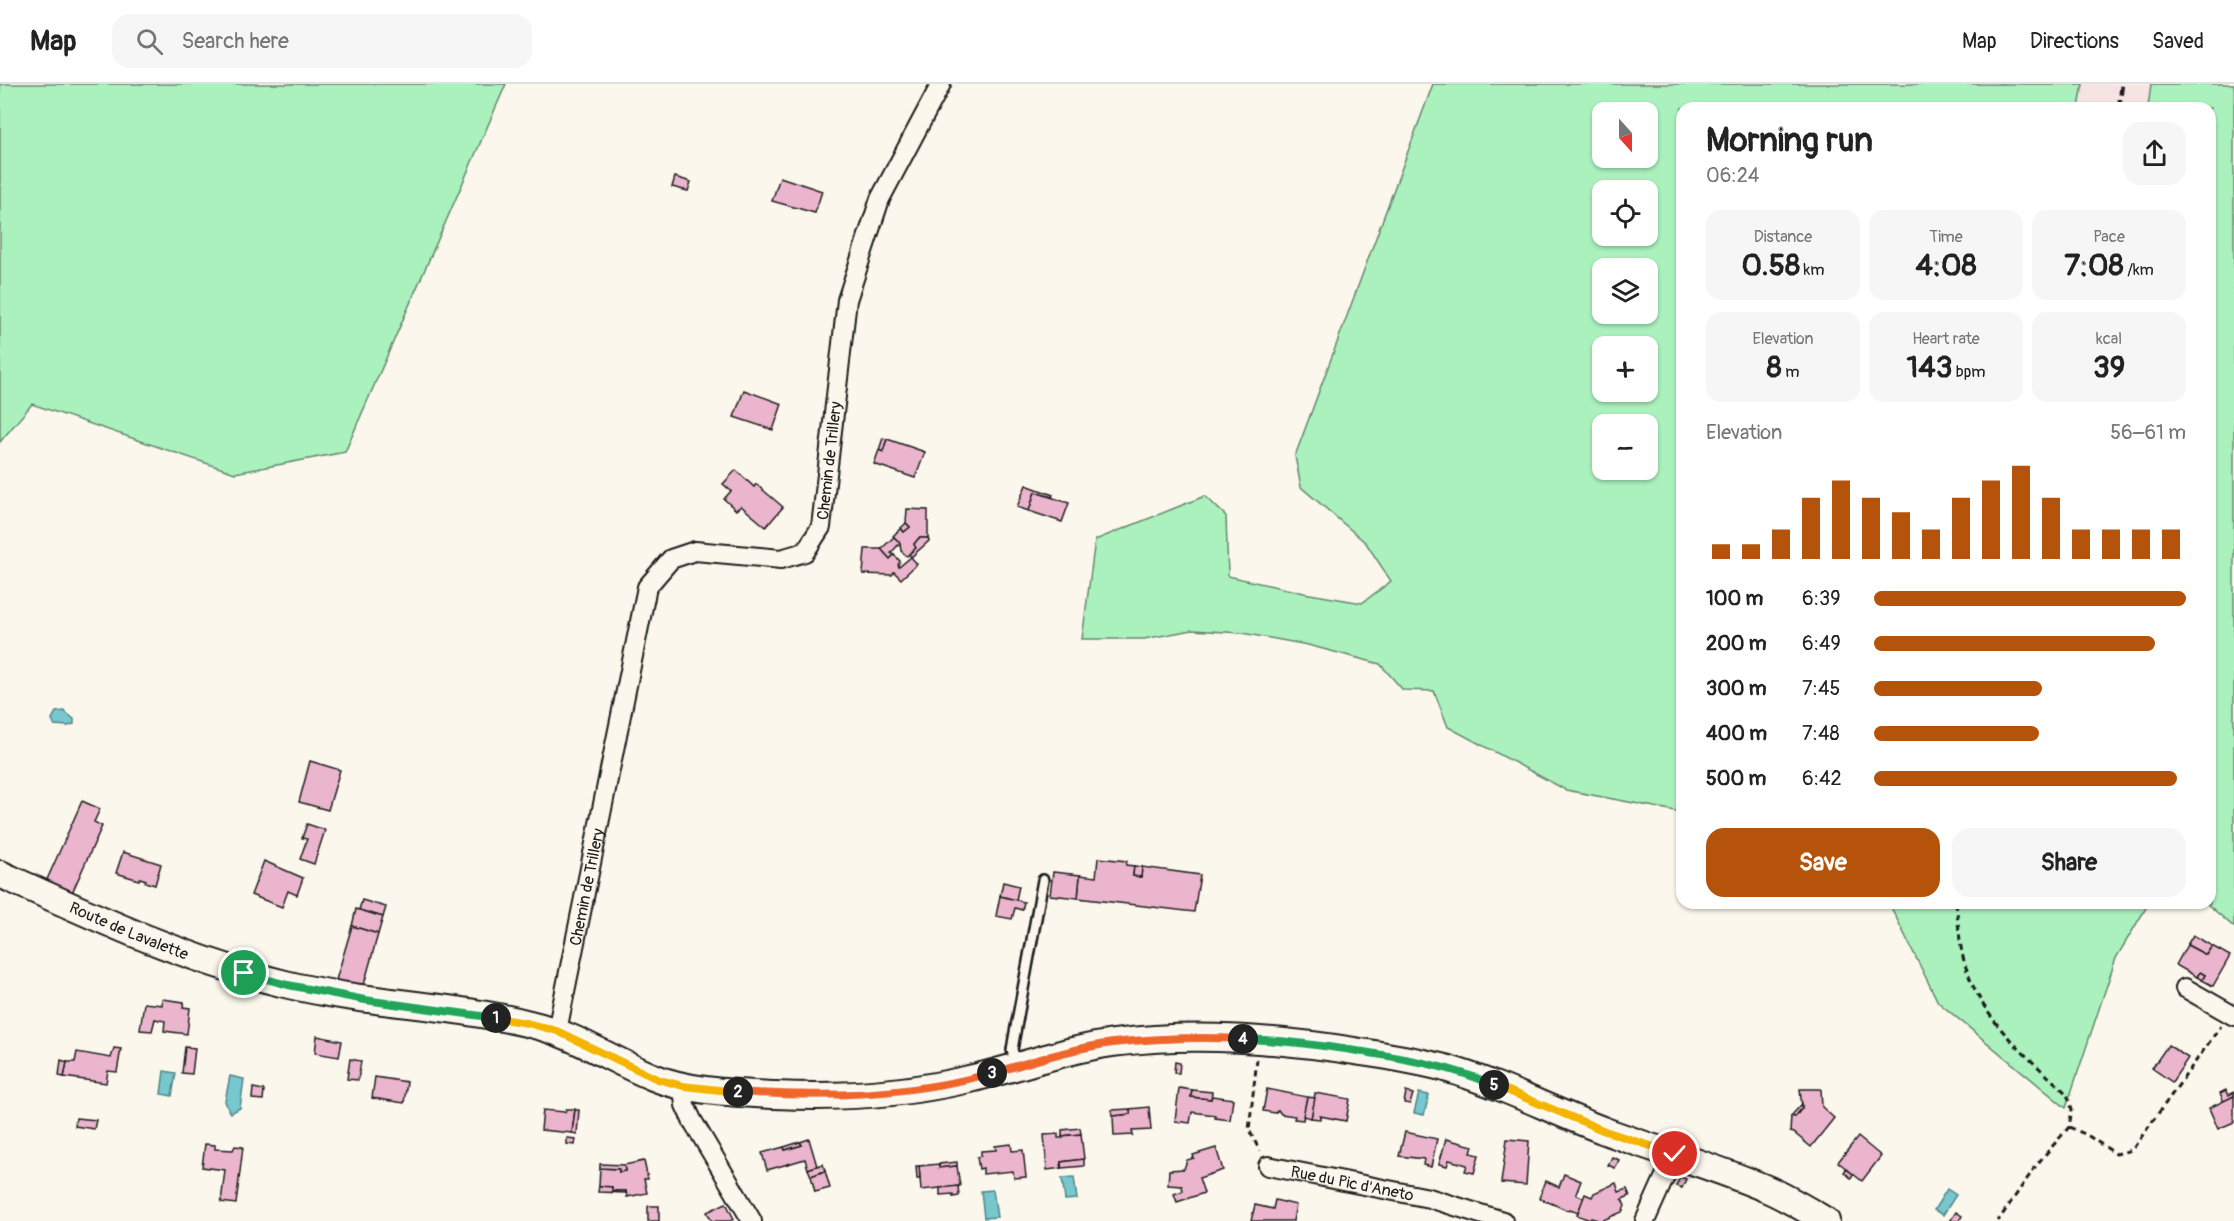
<!DOCTYPE html>
<html lang="en">
<head>
<meta charset="utf-8">
<style>
  body { margin:0; font-family:Pangolin,sans-serif; background:#f6f6f6; color:#222; height:100vh; display:flex; flex-direction:column; font-size:22px; white-space:nowrap }
  * { box-sizing:border-box; margin:0 }
  p { font-size:20px; color:#767676 }
  .icon { flex:none; width:33px; height:33px; fill:none; stroke:currentColor; stroke-width:2; stroke-linecap:round; stroke-linejoin:round }
  .map { position:relative; flex:1; overflow:hidden }
  .side { position:absolute; left:1676px; top:18px; width:540px; height:807px; display:flex; flex-direction:column; background:#fff; border-radius:18px; box-shadow:0 2px 4px #0004 }
  .side>* { flex:none }
  .needle { width:39px; rotate:159deg }
  .fabs { position:absolute; left:1592px; top:18px; display:grid; gap:12px }
  .fabs a { display:grid; place-items:center; width:66px; height:66px; border-radius:12px; background:#fff; box-shadow:0 2px 4px #0004; font-size:30px }
  .pin { position:absolute; display:grid; place-items:center; width:51px; height:51px; color:#fff; margin:-26px; border:3px solid #fff; border-radius:50%; box-shadow:0 2px 6px #0007 }
  .km { position:absolute; width:30px; height:30px; margin:-15px; border-radius:50%; background:#222; color:#fff; font-size:16px; line-height:30px; text-align:center }
  .round { display:grid; place-items:center; flex:none; width:63px; height:63px; border-radius:18px; background:#f6f6f6 }
  .headline { display:flex; align-items:center; justify-content:space-between; height:102px; padding:0 30px }
  h1 { font-size:33px; font-weight:700; line-height:45px }
  .metrics { display:grid; grid-template-columns:repeat(3,1fr); gap:9px; height:102px; padding:6px 30px }
  .metrics div { display:grid; align-content:center; border-radius:15px; background:#f6f6f6; text-align:center }
  .metrics b { font-size:30px; font-weight:700 }
  .metrics small { font-size:16px; font-weight:400 }
  .metrics p { font-size:16px }
  .chart { height:168px; padding:12px 30px }
  .chart p { display:flex; justify-content:space-between }
  .chart svg { width:100%; height:108px; margin-top:6px; stroke:#b45309; stroke-width:6 }
  .primary-button { display:flex; gap:12px; margin-top:auto; padding:12px 30px }
  .primary-button a { flex:1; height:69px; border-radius:18px; background:#b45309; color:#fff; font-size:24px; font-weight:700; line-height:69px; text-align:center }
  .primary-button a+a { background:#f6f6f6; color:#222 }
  ul { padding:0 30px; list-style:none; font-size:20px }
  li { display:grid; grid-template-columns:96px 72px 1fr; align-items:center; height:45px }
  li i { height:15px; border-radius:8px; background:#b45309 }
  header { display:flex; align-items:center; gap:36px; box-sizing:border-box; height:84px; padding:0 30px; background:#fff; border-bottom:2px solid #e0e0e0 }
  header strong { font-size:28px }
  nav { display:flex; gap:33px; margin-inline-start:auto; font-size:21px }
  .search { width:420px; height:54px; background:#f6f6f6; display:flex; align-items:center; gap:15px; box-sizing:border-box; padding:0 21px; border-radius:18px; color:#767676; font-size:22px }
  .map>svg:first-child { display:block }
</style>
</head>
<body>
<header>
<strong>Map</strong>
<div class="search"><svg class="icon" aria-label="search" viewBox="0 0 24 24"><circle cx="10" cy="10" r="6"/><path d="M15 15l6 6"/></svg>Search here</div>
<nav><a>Map</a><a>Directions</a><a>Saved</a></nav>
</header>
<div class="map">
<svg width="2234" height="1137" viewBox="0 0 2234 1137">
  <rect width="100%" height="100%" fill="#fbf7ec"/>
  <filter id="ink" filterUnits="userSpaceOnUse"><feTurbulence type="fractalNoise" baseFrequency=".0167" numOctaves="2"/><feDisplacementMap in="SourceGraphic" scale="12" xChannelSelector="R" yChannelSelector="G"/><feConvolveMatrix kernelMatrix="1 2 1 2 8 2 1 2 1" color-interpolation-filters="sRGB"/></filter>
  <g filter="url(#ink)">
    <polygon fill="#f6e3e3" points="2083,0 2151,0 2148,24 2079,24"/>
    <g fill="#aaf1bd" stroke="#63866c" stroke-width="1.5" fill-rule="evenodd">
      <polygon points="0,0 506,0 345,368 235,389 32,320 0,358"/>
      <path d="M 1433,0 L 2083,0 L 2079,24 L 1682,24 L 1681,728 L 1566,706 L 1448,643 L 1434,607 L 1403,606 L 1380,580 L 1308,561 L 1242,549 L 1192,546 L 1144,555 L 1082,555 L 1095,456 L 1205,412 L 1226,432 L 1228,492 L 1304,509 L 1362,519 L 1391,497 L 1366,459 L 1301,403 L 1295,372 ZM 1647,28 L 1647,74 L 1602,74 L 1602,28 ZM 1647,106 L 1647,152 L 1602,152 L 1602,106 ZM 1647,184 L 1647,230 L 1602,230 L 1602,184 ZM 1647,262 L 1647,308 L 1602,308 L 1602,262 ZM 1647,340 L 1647,386 L 1602,386 L 1602,340 Z"/>
      <polygon points="2151,0 2234,0 2234,843 2206,819 2210,819 2210,24 2148,24"/>
      <polygon points="1889,819 2149,819 2116,874 2066,1024 1938,918"/>
    </g>
    <g fill="#76c7ce" stroke="#528387" stroke-width="1.5">
      <polygon points="64,627 74,635 74,640 68,642 54,641 52,635 56,628"/>
      <polygon points="164,987 176,989 172,1012 161,1010"/>
      <polygon points="230,992 244,995 240,1024 231,1029 229,1028 225,1017"/>
      <polygon points="1419,1009 1429,1011 1424,1031 1414,1029"/>
      <polygon points="1074,1093 1077,1115 1065,1116 1062,1094"/>
      <polygon points="1947,1105 1956,1111 1943,1131 1934,1126"/>
      <polygon points="993,1106 997,1133 984,1134 981,1107"/>
    </g>
    <g fill="#ebb5ce" stroke="#1c1c1c" stroke-width="1.5">
      <polygon points="675,93 691,98 688,107 672,103"/>
      <polygon points="780,93 822,107 815,129 772,117"/>
      <polygon points="744,306 782,320 773,346 734,333"/>
      <polygon points="883,354 887,355 883,368 879,366"/>
      <polygon points="887,355 925,368 915,394 874,380 879,366 883,368"/>
      <polygon points="736,386 754,403 756,400 783,423 766,443 741,422 736,426 724,415 731,407 723,400"/>
      <polygon points="1026,401 1053,411 1052,413 1035,408 1029,427 1017,423"/>
      <polygon points="1035,408 1069,419 1062,438 1029,427"/>
      <polygon points="907,425 928,426 928,454 919,454 914,460 916,464 907,472 901,467 900,459 893,452 901,444 904,448 910,443 906,439"/>
      <polygon points="906,439 910,443 904,448 901,444"/>
      <polygon points="894,453 900,459 891,469 894,471 890,475 881,465"/>
      <polygon points="919,454 928,454 929,457 911,473 909,470 916,464 914,460"/>
      <polygon points="865,465 881,465 890,475 894,471 900,477 898,481 899,483 911,473 917,480 901,495 894,488 892,491 863,490"/>
      <polygon points="310,677 340,686 328,726 299,718"/>
      <polygon points="82,717 100,725 94,738 102,742 71,811 45,800"/>
      <polygon points="307,740 325,746 314,780 300,775 307,755 302,754"/>
      <polygon points="123,768 161,780 155,801 145,798 146,796 140,794 139,796 116,789"/>
      <polygon points="1098,774 1127,777 1126,781 1134,782 1133,792 1141,793 1142,783 1200,791 1194,828 1078,814 1080,791 1096,793"/>
      <polygon points="264,777 303,794 297,811 288,807 282,823 251,811"/>
      <polygon points="1134,782 1142,783 1141,793 1133,792"/>
      <polygon points="1053,788 1080,791 1078,814 1050,811"/>
      <polygon points="1003,798 1019,802 1016,816 1000,812"/>
      <polygon points="1000,812 1024,818 1022,826 1015,824 1012,835 996,832"/>
      <polygon points="362,816 386,823 383,833 359,826"/>
      <polygon points="356,825 383,833 378,850 352,842"/>
      <polygon points="352,842 378,850 363,904 336,896"/>
      <polygon points="2193,851 2212,862 2206,871 2187,861"/>
      <polygon points="2187,861 2206,871 2212,862 2230,872 2213,902 2202,896 2205,891 2200,888 2197,893 2176,881"/>
      <polygon points="2200,888 2205,891 2202,896 2197,893"/>
      <polygon points="162,915 184,918 183,923 190,924 187,950 164,947 165,937 155,935 152,947 140,946 144,919 162,921"/>
      <polygon points="317,952 342,957 339,973 315,969"/>
      <polygon points="2168,961 2188,974 2172,998 2152,984"/>
      <polygon points="185,963 195,964 192,990 182,989"/>
      <polygon points="114,964 121,965 117,988 108,987 106,999 64,993 67,978 75,978 77,968 111,974"/>
      <polygon points="350,975 361,977 358,996 347,995"/>
      <polygon points="61,976 67,978 64,993 59,992"/>
      <polygon points="1175,978 1180,979 1179,989 1174,989"/>
      <polygon points="375,993 407,998 404,1019 372,1014"/>
      <polygon points="253,1004 264,1006 263,1016 252,1015"/>
      <polygon points="1179,1004 1192,1006 1191,1013 1211,1015 1212,1012 1233,1015 1230,1036 1215,1034 1215,1031 1192,1028 1190,1039 1175,1037"/>
      <polygon points="1267,1005 1307,1013 1303,1036 1294,1035 1295,1032 1281,1030 1278,1026 1275,1029 1263,1027"/>
      <polygon points="1800,1005 1821,1005 1822,1023 1834,1034 1811,1063 1794,1049 1790,1048 1791,1032 1795,1033 1802,1024"/>
      <polygon points="1192,1006 1212,1008 1211,1015 1191,1013"/>
      <polygon points="2226,1006 2229,1011 2234,1008 2234,1012 2224,1018 2220,1009"/>
      <polygon points="1406,1008 1413,1010 1410,1020 1404,1019"/>
      <polygon points="1315,1009 1350,1015 1346,1037 1320,1032 1320,1035 1311,1034"/>
      <polygon points="2234,1012 2234,1038 2218,1045 2209,1024"/>
      <polygon points="1307,1013 1315,1014 1311,1034 1303,1032"/>
      <polygon points="1802,1020 1802,1024 1795,1033 1791,1032"/>
      <polygon points="1149,1023 1151,1046 1132,1047 1133,1051 1114,1052 1113,1032 1130,1030 1130,1025"/>
      <polygon points="566,1025 575,1025 572,1049 541,1046 543,1026 565,1028"/>
      <polygon points="1130,1025 1130,1030 1113,1032 1112,1026"/>
      <polygon points="575,1026 579,1026 577,1050 572,1049"/>
      <polygon points="76,1034 96,1036 94,1045 75,1042"/>
      <polygon points="1080,1044 1081,1050 1062,1052 1062,1046"/>
      <polygon points="1405,1048 1437,1055 1431,1083 1423,1081 1424,1075 1399,1072"/>
      <polygon points="1058,1050 1058,1054 1063,1054 1062,1052 1081,1050 1084,1075 1061,1078 1062,1084 1047,1086 1044,1051"/>
      <polygon points="1858,1053 1881,1072 1862,1097 1838,1078"/>
      <polygon points="567,1054 576,1055 575,1061 567,1060"/>
      <polygon points="809,1055 817,1082 808,1085 805,1075 767,1086 762,1069 784,1063 785,1066 802,1061 800,1058"/>
      <polygon points="1446,1055 1473,1062 1471,1069 1479,1071 1474,1089 1465,1087 1467,1081 1449,1076 1447,1082 1439,1080"/>
      <polygon points="1507,1055 1529,1057 1526,1101 1501,1099"/>
      <polygon points="800,1058 802,1061 785,1066 784,1063"/>
      <polygon points="205,1060 215,1061 215,1065 233,1066 235,1062 243,1063 236,1120 221,1118 225,1086 202,1083"/>
      <polygon points="1011,1060 1012,1067 1023,1066 1026,1093 1014,1094 1013,1087 983,1090 983,1084 979,1085 977,1073 981,1072 981,1067 996,1066 995,1062"/>
      <polygon points="1216,1064 1223,1086 1199,1094 1204,1109 1177,1118 1174,1110 1183,1107 1182,1102 1168,1101 1169,1086 1184,1085 1187,1076 1194,1074 1193,1071"/>
      <polygon points="1612,1073 1619,1076 1615,1084 1608,1081"/>
      <polygon points="1084,1075 1084,1082 1062,1084 1061,1078"/>
      <polygon points="644,1077 648,1095 644,1095 647,1109 627,1113 626,1107 612,1107 612,1103 599,1102 600,1084 619,1085 619,1088 625,1087 624,1081"/>
      <polygon points="957,1078 957,1082 939,1084 939,1080"/>
      <polygon points="600,1080 624,1081 625,1087 619,1088 619,1085 600,1084"/>
      <polygon points="823,1080 825,1087 811,1092 808,1085"/>
      <polygon points="939,1080 939,1084 957,1082 960,1102 921,1106 919,1082"/>
      <polygon points="916,1082 919,1082 920,1095 917,1095"/>
      <polygon points="1846,1085 1853,1090 1851,1094 1844,1088"/>
      <polygon points="825,1087 830,1104 815,1108 811,1092"/>
      <polygon points="1564,1090 1581,1097 1576,1110 1584,1114 1578,1128 1570,1125 1569,1127 1539,1114 1546,1097 1559,1103"/>
      <polygon points="1680,1093 1686,1095 1682,1104 1676,1102"/>
      <polygon points="1616,1099 1619,1108 1627,1105 1630,1112 1622,1115 1625,1122 1622,1128 1601,1137 1591,1134 1590,1136 1577,1131 1585,1110 1592,1113 1594,1109"/>
      <polygon points="599,1102 612,1103 612,1107 626,1107 626,1109 598,1108"/>
      <polygon points="958,1102 959,1112 953,1113 953,1110 940,1111 940,1104"/>
      <polygon points="1275,1116 1296,1121 1293,1137 1251,1137 1255,1121 1273,1125"/>
      <polygon points="726,1119 734,1135 730,1137 712,1137 707,1128"/>
      <rect x="648" y="1122" width="11" height="15"/>
      <polygon points="1956,1128 1962,1132 1959,1137 1950,1137"/>
    </g>
    <g fill="none" stroke-linecap="round" stroke-linejoin="round">
      <defs>
        <polyline id="lane" points="1017,979 1012,966 1014,954 1043,796"/>
        <g id="street">
          <polyline points="2185,904 2234,932"/>
          <path id="s1" d="M 557,947 L 647,503 L 671,475 L 695,467 L 781,475 L 805,468 L 821,443 L 847,216 L 880,115 L 941,0"/>
          <polyline points="683,1002 685,1021 692,1036 752,1137"/>
          <path id="s2" d="M 1268,1082 L 1429,1114 L 1503,1137"/>
          <polyline points="1645,1137 1675,1070"/>
        </g>
        <g id="secondary">
          <path id="s3" d="M 0,790 C 92,832 186,876 285,900 C 366,920 450,920 530,940 C 574,950 611,976 653,993 C 688,1008 737,1009 775,1011 C 837,1014 904,1010 965,996 C 1015,985 1063,966 1113,959 C 1195,948 1279,955 1361,968 C 1389,972 1418,977 1445,984 C 1500,1000 1552,1027 1605,1047 C 1659,1067 1714,1082 1767,1105 C 1788,1114 1807,1126 1826,1137"/>
        </g>
      </defs>
      <use href="#lane" stroke="#1c1c1c" stroke-width="14"/>
      <use href="#street" stroke="#1c1c1c" stroke-width="22"/>
      <use href="#secondary" stroke="#1c1c1c" stroke-width="30"/>
      <g stroke="#1c1c1c" stroke-width="3" stroke-dasharray="6 4.5" stroke-linecap="butt">
        <path d="M 1956,819 C 1958,835 1959,853 1962,869 C 1977,934 2022,967 2067,1010 L 2072,1025 L 2069,1043 L 2038,1079 L 1998,1137"/>
        <polyline points="1257,975 1249,1046 1260,1067"/>
        <polyline points="2069,1043 2087,1051 2116,1070 2132,1066 2221,942"/>
      </g>
      <use href="#lane" stroke="#fbf7ec" stroke-width="9"/>
      <use href="#street" stroke="#fbf7ec" stroke-width="18"/>
      <use href="#secondary" stroke="#fbf7ec" stroke-width="26"/>
      <polyline stroke="#1c1c1c" stroke-width="4.5" stroke-dasharray="9 4.5" stroke-linecap="butt" points="2119,24 2122,0"/>
    </g>
  </g>
  <g fill="none" stroke-linecap="round" stroke-linejoin="round" filter="url(#ink)">
    <defs>
      <polyline id="split-1" points="244,889 288,901 365,916 496,934"/>
      <polyline id="split-2" points="496,934 527,939 557,947 657,995 683,1002 738,1008"/>
      <path id="split-3" d="M 738,1008 C 823,1014 909,1012 992,989"/>
      <path id="split-4" d="M 992,989 C 1032,978 1072,964 1113,959 C 1157,954 1200,953 1243,955"/>
      <path id="split-5" d="M 1243,955 C 1284,956 1324,962 1364,968 C 1408,975 1453,983 1494,1001"/>
      <polyline id="split-6" points="1494,1001 1605,1047 1675,1070"/>
    </defs>
    <use href="#split-1" stroke="#fff" stroke-width="12"/>
    <use href="#split-2" stroke="#fff" stroke-width="12"/>
    <use href="#split-3" stroke="#fff" stroke-width="12"/>
    <use href="#split-4" stroke="#fff" stroke-width="12"/>
    <use href="#split-5" stroke="#fff" stroke-width="12"/>
    <use href="#split-6" stroke="#fff" stroke-width="12"/>
    <use href="#split-1" stroke="#22a559" stroke-width="8"/>
    <use href="#split-2" stroke="#f5b400" stroke-width="8"/>
    <use href="#split-3" stroke="#f0652b" stroke-width="8"/>
    <use href="#split-4" stroke="#f0652b" stroke-width="8"/>
    <use href="#split-5" stroke="#22a559" stroke-width="8"/>
    <use href="#split-6" stroke="#f5b400" stroke-width="8"/>
  </g>
  <g text-anchor="middle" stroke-width="6" stroke-linejoin="round" paint-order="stroke">
    <g font-size="16" fill="#1c1c1c" stroke="#fbf7ec">
      <text dy="6" stroke="none"><textPath href="#s1" startOffset="723">Chemin de Trillery</textPath></text>
      <text dy="6" stroke="none"><textPath href="#s1" startOffset="147">Chemin de Trillery</textPath></text>
      <text dy="6" stroke="none"><textPath href="#s3" startOffset="141">Route de Lavalette</textPath></text>
      <text dy="6" stroke="none"><textPath href="#s2" startOffset="86">Rue du Pic d'Aneto</textPath></text>
    </g>
  </g>
</svg>
<div class="fabs">
<a><svg class="needle" viewBox="-14 -14 28 28"><path d="M0-13l5 13h-10z" fill="#e53935"/><path d="M0 13l5-13h-10z" fill="#767676"/></svg></a>
<a><svg class="icon" aria-label="locate" viewBox="0 0 24 24"><circle cx="12" cy="12" r="6"/><path d="M12 2v4M12 18v4M2 12h4M18 12h4"/></svg></a>
<a><svg class="icon" aria-label="layers" viewBox="0 0 24 24"><path d="M12 4l9 5-9 5-9-5zM3 14l9 5 9-5"/></svg></a>
<a>+</a>
<a>−</a>
</div>
<div class="pin" style="left:244px;top:889px;background:#1e9e55"><svg class="icon" aria-label="arrive" viewBox="0 0 24 24"><path d="M6 21V4h12l-3 4 3 4H6"/></svg></div>
<div class="pin" style="left:1675px;top:1070px;background:#d93025"><svg class="icon" aria-label="check" viewBox="0 0 24 24"><path d="M5 12l5 5 9-10"/></svg></div>
<b class="km" style="left:496px;top:934px">1</b>
<b class="km" style="left:738px;top:1008px">2</b>
<b class="km" style="left:992px;top:989px">3</b>
<b class="km" style="left:1243px;top:955px">4</b>
<b class="km" style="left:1494px;top:1001px">5</b>
<section class="side">
<div class="headline"><div><h1>Morning run</h1><p>06:24</p></div><a class="round"><svg class="icon" aria-label="share" viewBox="0 0 24 24"><path d="M12 15V3M7 8l5-5 5 5M5 13v7h14v-7"/></svg></a></div>
<div class="metrics">
<div><p>Distance</p><b>0.58<small> km</small></b></div>
<div><p>Time</p><b>4:08</b></div>
<div><p>Pace</p><b>7:08<small> /km</small></b></div>
</div>
<div class="metrics">
<div><p>Elevation</p><b>8<small> m</small></b></div>
<div><p>Heart rate</p><b>143<small> bpm</small></b></div>
<div><p>kcal</p><b>39</b></div>
</div>
<div class="chart"><p><span>Elevation</span>56–61 m</p>
<svg viewBox="0 0 160 44" preserveAspectRatio="none"><path d="M5 44V38M15 44V38M25 44V32M35 44V19M45 44V12M55 44V19M65 44V25M75 44V32M85 44V19M95 44V12M105 44V6M115 44V19M125 44V32M135 44V32M145 44V32M155 44V32"/></svg>
</div>
<ul>
<li><b>100 m</b>6:39<i style="width:100%"></i></li>
<li><b>200 m</b>6:49<i style="width:90%"></i></li>
<li><b>300 m</b>7:45<i style="width:54%"></i></li>
<li><b>400 m</b>7:48<i style="width:53%"></i></li>
<li><b>500 m</b>6:42<i style="width:97%"></i></li>
</ul>
<div class="primary-button"><a>Save</a><a>Share</a></div>
</section>
</div>
</body>
</html>
